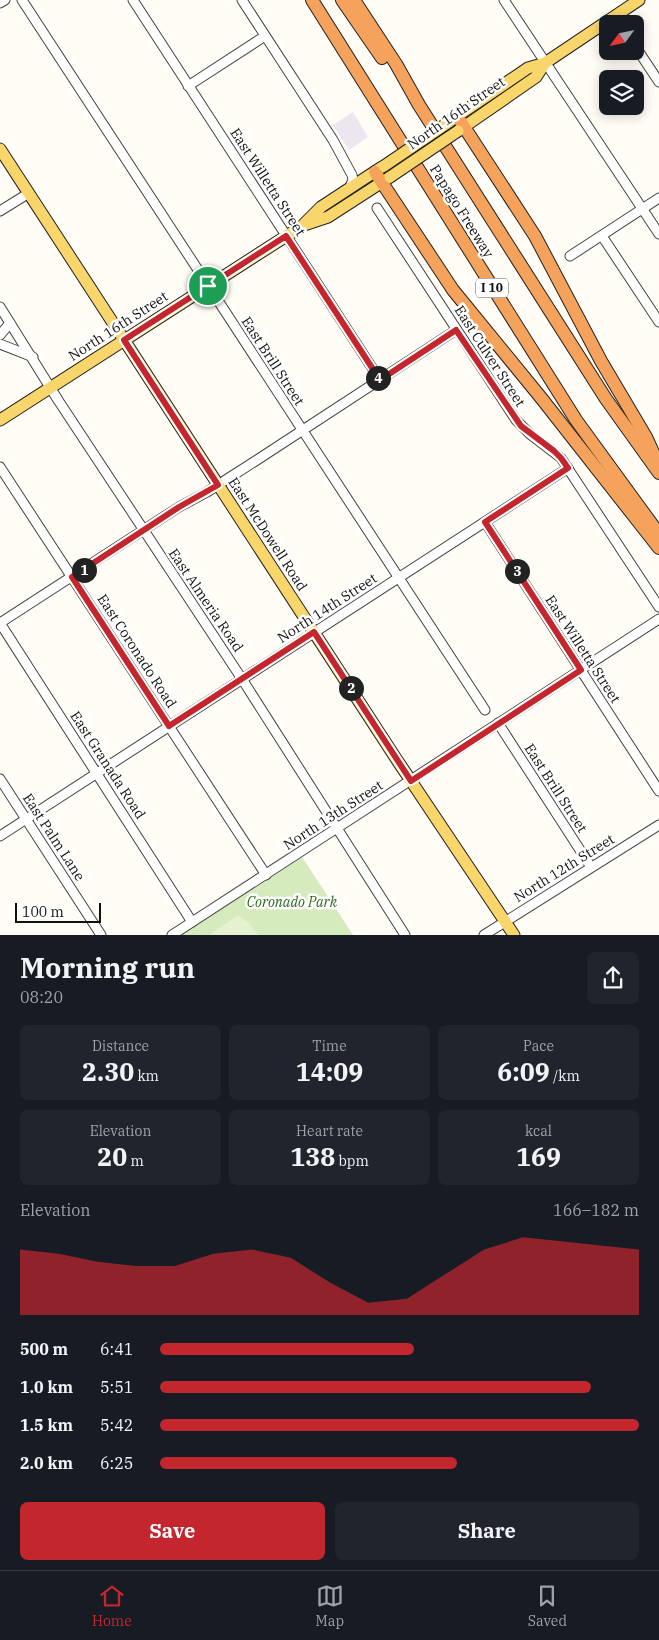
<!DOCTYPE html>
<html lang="en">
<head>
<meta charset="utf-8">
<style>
  body { margin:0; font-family:"IBM Plex Serif",serif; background:#20242c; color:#f1f3f6; height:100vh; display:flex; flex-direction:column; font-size:19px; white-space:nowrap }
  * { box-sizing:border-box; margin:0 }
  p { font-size:16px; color:#9ea1a6 }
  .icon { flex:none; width:28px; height:28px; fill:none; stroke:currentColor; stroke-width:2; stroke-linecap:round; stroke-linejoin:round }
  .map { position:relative; height:935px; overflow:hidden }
  .side { display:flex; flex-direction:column; background:#171b24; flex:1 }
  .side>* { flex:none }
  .needle { width:32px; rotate:237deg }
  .buttons { position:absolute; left:599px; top:15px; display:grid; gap:10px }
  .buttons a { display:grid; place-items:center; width:45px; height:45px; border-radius:8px; background:#171b24; box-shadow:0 2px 12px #0003; font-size:25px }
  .scale { position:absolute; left:15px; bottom:12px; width:86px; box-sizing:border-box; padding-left:5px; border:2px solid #111; border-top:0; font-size:14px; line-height:18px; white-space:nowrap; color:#111; -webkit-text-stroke:4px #fff; paint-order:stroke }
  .pin { position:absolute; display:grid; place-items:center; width:42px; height:42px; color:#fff; margin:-21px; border:2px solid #fff; border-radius:50%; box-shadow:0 1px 5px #0007 }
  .km { position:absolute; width:25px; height:25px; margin:-12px; border-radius:50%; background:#222; color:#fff; font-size:14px; line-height:25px; text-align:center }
  .round { display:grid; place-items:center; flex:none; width:52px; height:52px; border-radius:8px; background:#20242c }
  .head { display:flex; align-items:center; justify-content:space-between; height:85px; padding:0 20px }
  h1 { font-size:28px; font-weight:700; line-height:38px }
  .metrics { display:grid; grid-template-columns:repeat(3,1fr); gap:8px; height:85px; padding:5px 20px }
  .metrics div { display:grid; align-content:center; border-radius:8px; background:#20242c; text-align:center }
  .metrics b { font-size:25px; font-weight:700 }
  .metrics small { font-size:14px; font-weight:400 }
  .metrics p { font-size:14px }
  .chart { height:140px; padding:10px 20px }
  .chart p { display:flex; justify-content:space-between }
  .chart svg { width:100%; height:90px; margin-top:5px; fill:#c4262e; opacity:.7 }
  .cta { display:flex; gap:10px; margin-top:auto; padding:10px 20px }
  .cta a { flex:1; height:58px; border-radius:8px; background:#c4262e; color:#fff; font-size:20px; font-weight:700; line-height:58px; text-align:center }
  .cta a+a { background:#20242c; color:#f1f3f6 }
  ul { padding:0 20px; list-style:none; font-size:16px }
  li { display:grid; grid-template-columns:80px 60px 1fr; align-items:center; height:38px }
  li i { height:12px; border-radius:6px; background:#c4262e }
  .tabs { display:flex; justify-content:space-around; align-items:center; height:70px; border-top:1px solid #363941; background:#171b24; font-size:14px; color:#9ea1a6 }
  .tabs a { display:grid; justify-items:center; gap:2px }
  .tabs .on { color:#c4262e }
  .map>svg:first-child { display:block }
</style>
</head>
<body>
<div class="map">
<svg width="659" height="935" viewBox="0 0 659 935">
  <rect width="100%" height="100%" fill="#fffdf5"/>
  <polygon fill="#eee6ef" points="353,112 368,137 349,150 333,125"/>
  <polygon fill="#d5ebbd" points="302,857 353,935 181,935"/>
  <polygon fill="#e6f2cf" points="238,915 248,922 258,935 209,935"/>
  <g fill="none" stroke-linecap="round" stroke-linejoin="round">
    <defs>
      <g id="minor">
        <polyline points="22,0 485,710"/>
        <polyline points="133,0 380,380"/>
        <polyline points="242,0 333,140 352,175 353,180 349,189"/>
        <polyline points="504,0 659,234"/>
        <polyline points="0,3 5,0"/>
        <polyline points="635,46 659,82"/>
        <polyline points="188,86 265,36"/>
        <polyline points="377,208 516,420 531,435 561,458 659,607"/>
        <polyline points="0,211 29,193"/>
        <polyline points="602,236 659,322"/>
        <polyline points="570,256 659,198"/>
        <polyline points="0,307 58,400 242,679 405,935"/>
        <polyline points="0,335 10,323"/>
        <polyline points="0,344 33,357"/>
        <polyline points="0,467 266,875"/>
        <polyline points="485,522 659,791"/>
        <polyline points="0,623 179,507 207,492 260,458 456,330"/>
        <polyline points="0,623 192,922"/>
        <polyline points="498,723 591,867"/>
        <polyline points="0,779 101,935"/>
        <polyline points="0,836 568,468"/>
        <polyline points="172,935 659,619"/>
        <polyline points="484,935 659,825"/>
      </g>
      <g id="major">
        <polyline points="450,121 528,68 545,63 639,0"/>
        <polyline points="458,131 536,77 545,63"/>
        <polyline points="0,149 395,757 514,935"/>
        <polyline points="304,225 328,217 390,177"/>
        <polyline points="0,420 302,226 321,207 382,167"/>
      </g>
      <g id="highway">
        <polyline points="312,0 576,420 659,534"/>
        <polyline points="342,0 382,58"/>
        <polyline points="354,0 396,64 419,105 606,399 659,473"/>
        <polyline points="457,116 535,236 601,361 646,437 656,459"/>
        <polyline points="375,172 453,290 542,399 659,548"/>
      </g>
    </defs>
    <use href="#minor" stroke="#444" stroke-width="11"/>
    <use href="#major" stroke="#222" stroke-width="13"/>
    <use href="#highway" stroke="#222" stroke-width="14"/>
    <use href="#minor" stroke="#fff" stroke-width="9"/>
    <use href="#major" stroke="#f9d66b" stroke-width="11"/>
    <use href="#highway" stroke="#f5a25d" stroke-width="12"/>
    <defs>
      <g id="major-bridge">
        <polyline points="384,166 449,122"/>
        <polyline points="390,177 458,131"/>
      </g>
    </defs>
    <use href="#major-bridge" stroke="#222" stroke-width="13" stroke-linecap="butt"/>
    <use href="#major-bridge" stroke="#f9d66b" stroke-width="11"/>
  </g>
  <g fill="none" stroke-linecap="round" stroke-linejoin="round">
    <defs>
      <polygon id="route" points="286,236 380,380 456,330 521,426 554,451 561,458 568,468 485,522 581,670 411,781 314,632 169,726 72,577 179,507 218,485 124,340"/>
    </defs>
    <use href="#route" stroke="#fff" stroke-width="10"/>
    <use href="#route" stroke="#c4262e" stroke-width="6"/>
  </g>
  <g text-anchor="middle" stroke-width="5" stroke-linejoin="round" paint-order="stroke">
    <rect fill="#fff" stroke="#585858" stroke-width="1" x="476" y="278.5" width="32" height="19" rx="4"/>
    <g font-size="12" font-weight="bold" fill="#111">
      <text x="492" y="292">I 10</text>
    </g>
    <g font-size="14" fill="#111" stroke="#fff">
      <text transform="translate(456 113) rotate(-35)" y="5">North 16th Street</text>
      <text transform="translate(268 182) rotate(57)" y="5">East Willetta Street</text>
      <text transform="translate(462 211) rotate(58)" y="5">Papago Freeway</text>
      <text transform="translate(118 326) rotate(-33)" y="5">North 16th Street</text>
      <text transform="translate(490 356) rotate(57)" y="5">East Culver Street</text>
      <text transform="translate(273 361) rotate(57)" y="5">East Brill Street</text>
      <text transform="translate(268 534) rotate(57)" y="5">East McDowell Road</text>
      <text transform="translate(206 600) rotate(56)" y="5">East Almeria Road</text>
      <text transform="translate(327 608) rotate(-33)" y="5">North 14th Street</text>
      <text transform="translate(583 649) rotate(57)" y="5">East Willetta Street</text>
      <text transform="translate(137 651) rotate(57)" y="5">East Coronado Road</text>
      <text transform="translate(108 765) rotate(57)" y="5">East Granada Road</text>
      <text transform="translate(556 788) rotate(57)" y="5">East Brill Street</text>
      <text transform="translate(333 815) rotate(-33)" y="5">North 13th Street</text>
      <text transform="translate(54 837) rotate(57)" y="5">East Palm Lane</text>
      <text transform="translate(564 868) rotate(-32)" y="5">North 12th Street</text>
    </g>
    <g font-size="14" font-style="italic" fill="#2f6b1f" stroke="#fff">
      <text x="292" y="907">Coronado Park</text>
    </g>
  </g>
</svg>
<div class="buttons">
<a><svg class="needle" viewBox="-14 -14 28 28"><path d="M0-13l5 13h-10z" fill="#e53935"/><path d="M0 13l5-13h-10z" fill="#9ea1a6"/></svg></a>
<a><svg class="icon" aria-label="layers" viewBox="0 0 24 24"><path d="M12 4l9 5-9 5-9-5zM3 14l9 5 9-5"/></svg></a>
</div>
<div class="scale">100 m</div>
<div class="pin" style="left:208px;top:286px;background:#1e9e55"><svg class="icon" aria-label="arrive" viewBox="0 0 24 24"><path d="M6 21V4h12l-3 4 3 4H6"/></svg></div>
<b class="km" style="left:84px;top:570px">1</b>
<b class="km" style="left:351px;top:688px">2</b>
<b class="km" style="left:517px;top:571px">3</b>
<b class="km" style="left:378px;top:378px">4</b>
</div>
<section class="side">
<div class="head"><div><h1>Morning run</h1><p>08:20</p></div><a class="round"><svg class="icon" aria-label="share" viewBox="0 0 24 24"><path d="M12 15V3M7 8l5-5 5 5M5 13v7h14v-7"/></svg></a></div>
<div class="metrics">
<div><p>Distance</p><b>2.30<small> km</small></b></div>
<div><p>Time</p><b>14:09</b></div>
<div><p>Pace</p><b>6:09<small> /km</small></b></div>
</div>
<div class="metrics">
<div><p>Elevation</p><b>20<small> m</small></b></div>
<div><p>Heart rate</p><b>138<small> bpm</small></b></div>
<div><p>kcal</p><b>169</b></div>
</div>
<div class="chart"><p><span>Elevation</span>166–182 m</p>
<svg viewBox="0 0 160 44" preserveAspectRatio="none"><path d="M0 44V12L10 14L20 18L30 20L40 20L50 14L60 12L70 16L80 28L90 38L100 36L110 24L120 12L130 6L140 8L150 10L160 12V44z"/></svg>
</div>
<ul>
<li><b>500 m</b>6:41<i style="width:53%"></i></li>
<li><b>1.0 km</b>5:51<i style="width:90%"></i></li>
<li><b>1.5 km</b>5:42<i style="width:100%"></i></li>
<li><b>2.0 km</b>6:25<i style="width:62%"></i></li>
</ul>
<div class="cta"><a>Save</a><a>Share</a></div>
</section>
<nav class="tabs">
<a class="on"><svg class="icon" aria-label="home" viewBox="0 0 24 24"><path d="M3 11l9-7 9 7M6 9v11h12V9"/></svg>Home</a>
<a><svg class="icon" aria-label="map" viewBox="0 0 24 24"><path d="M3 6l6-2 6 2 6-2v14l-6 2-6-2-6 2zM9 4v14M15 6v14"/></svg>Map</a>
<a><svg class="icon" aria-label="saved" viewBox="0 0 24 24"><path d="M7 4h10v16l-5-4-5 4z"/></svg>Saved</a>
</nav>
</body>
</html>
